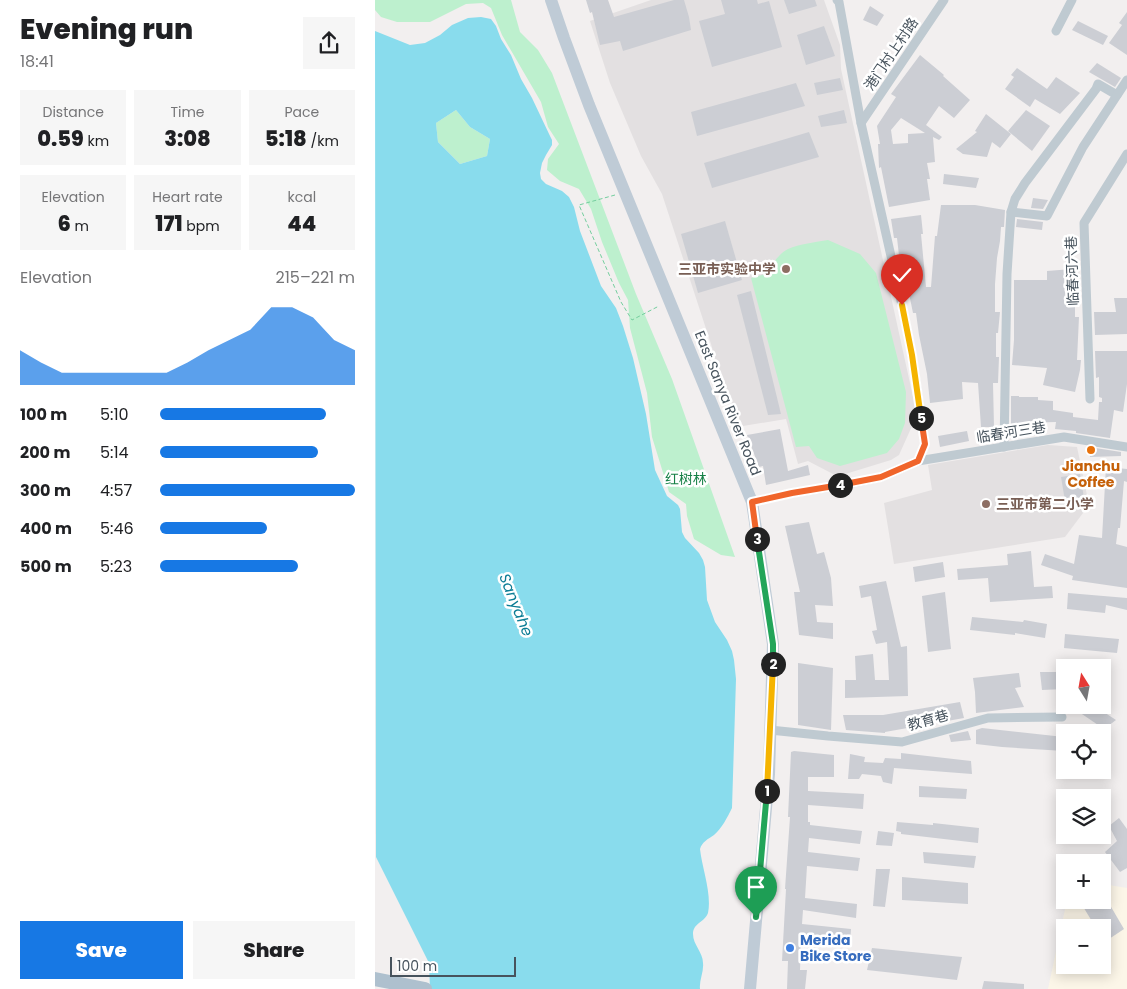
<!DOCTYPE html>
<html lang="en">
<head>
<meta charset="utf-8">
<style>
  body { margin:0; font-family:Poppins,"Noto Sans SC",sans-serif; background:#f6f6f6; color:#202124; height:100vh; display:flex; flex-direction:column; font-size:19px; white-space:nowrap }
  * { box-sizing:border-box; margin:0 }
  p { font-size:16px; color:#757577 }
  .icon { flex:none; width:28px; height:28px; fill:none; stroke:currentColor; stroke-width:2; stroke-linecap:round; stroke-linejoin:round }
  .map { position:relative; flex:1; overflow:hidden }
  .details { display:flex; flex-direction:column; background:#fff; width:375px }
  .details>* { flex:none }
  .needle { width:32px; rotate:349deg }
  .buttons { position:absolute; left:681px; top:659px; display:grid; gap:10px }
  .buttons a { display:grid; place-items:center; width:55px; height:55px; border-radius:0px; background:#fff; box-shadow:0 2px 12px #0003; font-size:25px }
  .scale { position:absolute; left:15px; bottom:12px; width:126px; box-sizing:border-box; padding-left:5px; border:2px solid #47535d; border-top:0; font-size:14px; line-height:18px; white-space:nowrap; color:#47535d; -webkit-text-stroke:4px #fff; paint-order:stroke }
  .pin { position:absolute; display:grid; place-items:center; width:42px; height:42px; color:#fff; margin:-51px -21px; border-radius:50% 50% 50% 0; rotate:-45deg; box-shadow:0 0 5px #0007 }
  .pin .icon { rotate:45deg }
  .km { position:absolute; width:25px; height:25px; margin:-12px; border-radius:50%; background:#222; color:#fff; font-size:14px; line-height:25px; text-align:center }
  .round { display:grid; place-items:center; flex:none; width:52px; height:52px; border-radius:0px; background:#f6f6f6 }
  .summary { display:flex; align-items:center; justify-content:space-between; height:85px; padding:0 20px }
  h1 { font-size:28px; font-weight:800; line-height:38px }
  .stats { display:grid; grid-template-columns:repeat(3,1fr); gap:8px; height:85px; padding:5px 20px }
  .stats div { display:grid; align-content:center; border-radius:0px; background:#f6f6f6; text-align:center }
  .stats b { font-size:21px; font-weight:800 }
  .stats small { font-size:14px; font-weight:400 }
  .stats p { font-size:14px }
  .chart { height:140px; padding:10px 20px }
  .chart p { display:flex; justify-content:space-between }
  .chart svg { width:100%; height:90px; margin-top:5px; fill:#1778e4; opacity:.7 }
  .primary-button { display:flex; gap:10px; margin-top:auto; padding:10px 20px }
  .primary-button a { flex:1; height:58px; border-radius:0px; background:#1778e4; color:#fff; font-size:20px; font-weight:800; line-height:58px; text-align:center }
  .primary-button a+a { background:#f6f6f6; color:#202124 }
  ul { padding:0 20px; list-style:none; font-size:16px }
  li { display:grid; grid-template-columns:80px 60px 1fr; align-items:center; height:38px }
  li i { height:12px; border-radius:6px; background:#1778e4 }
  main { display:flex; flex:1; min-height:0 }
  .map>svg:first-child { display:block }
</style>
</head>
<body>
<main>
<section class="details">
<div class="summary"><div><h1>Evening run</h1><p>18:41</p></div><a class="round"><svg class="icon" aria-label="share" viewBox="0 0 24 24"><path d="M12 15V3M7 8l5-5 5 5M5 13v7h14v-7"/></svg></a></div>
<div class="stats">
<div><p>Distance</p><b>0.59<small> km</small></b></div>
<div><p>Time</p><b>3:08</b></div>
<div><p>Pace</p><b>5:18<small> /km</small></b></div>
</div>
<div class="stats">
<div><p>Elevation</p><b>6<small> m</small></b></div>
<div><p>Heart rate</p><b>171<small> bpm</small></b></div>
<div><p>kcal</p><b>44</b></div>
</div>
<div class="chart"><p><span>Elevation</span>215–221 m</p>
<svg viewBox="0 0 160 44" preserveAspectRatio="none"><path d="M0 44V27L10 33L20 38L30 38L40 38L50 38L60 38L70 38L80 33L90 27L100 22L110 17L120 6L130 6L140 11L150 22L160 27V44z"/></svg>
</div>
<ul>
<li><b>100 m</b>5:10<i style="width:85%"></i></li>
<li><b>200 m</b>5:14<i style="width:81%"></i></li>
<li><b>300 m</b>4:57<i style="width:100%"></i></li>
<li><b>400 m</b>5:46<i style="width:55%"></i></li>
<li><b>500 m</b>5:23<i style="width:71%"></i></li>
</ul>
<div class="primary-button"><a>Save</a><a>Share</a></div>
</section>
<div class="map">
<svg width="752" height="989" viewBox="0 0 752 989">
  <rect width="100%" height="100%" fill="#f2efef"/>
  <path fill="#fcf6e8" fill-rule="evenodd" d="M 728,884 L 752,888 L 752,989 L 673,989 L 692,900 L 728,900 ZM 690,928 L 728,928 L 728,965 L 690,965 Z"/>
  <g fill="#e3e0e1">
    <polygon points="276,0 449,0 465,45 466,69 542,415 524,455 516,460 467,475 458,474 433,461 423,464 411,419 368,426 349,389 336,344 287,194 266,156 235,83 215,21"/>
    <polygon points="673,445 702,447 714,505 690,537 519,564 509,503 557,490 553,465"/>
  </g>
  <g fill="#bdf0ce">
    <polygon points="0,0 136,0 145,32 163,50 177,73 261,294 297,379 360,557 346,555 319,539 312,516 311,504 294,492 277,437 272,393 255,328 253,300 244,283 227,242 216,209 204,189 185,181 172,170 173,159 184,144 173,127 166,102 127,35 116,8 108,3 91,4 55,22 22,22 6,17 0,10"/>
    <polygon points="81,110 95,127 115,139 112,156 85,164 63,142 61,123"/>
    <path d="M 453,240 L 485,254 L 501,273 L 531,392 L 530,423 L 524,439 L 512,453 L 465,466 L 442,458 L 434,446 L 421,447 L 376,278 L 391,274 C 397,265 403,254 413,249 C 424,244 441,242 453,240 Z"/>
  </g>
  <path fill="#89dced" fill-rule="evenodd" d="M 106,17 L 116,19 L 121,26 L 126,39 L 136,55 L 146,79 L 157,98 L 175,136 L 177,140 L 177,145 L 171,155 L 167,163 L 165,173 L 166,179 L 171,184 L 187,191 L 194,197 L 199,207 L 205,231 L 226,286 L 241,308 L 248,326 L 258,358 L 271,414 L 280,470 L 292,496 L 303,505 L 305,509 L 307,532 L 310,538 L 324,553 L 328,560 L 330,567 L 332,600 L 340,622 L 352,640 L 357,651 L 359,660 L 361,679 L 357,808 C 352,818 347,828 339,835 C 333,839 327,842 325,849 C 327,868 337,894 333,913 C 330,922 318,923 318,934 C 318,945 328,952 328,963 C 329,972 324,980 325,989 L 55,989 L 54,963 L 1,857 L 0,31 L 35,45 L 50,43 L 65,35 L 77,25 L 93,18 ZM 81,110 L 95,127 L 115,139 L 112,156 L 85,164 L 63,142 L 61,123 Z"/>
  <g fill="#ccced4" fill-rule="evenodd">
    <polygon points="211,0 233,0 239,17 299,0 309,0 314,17 316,30 248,51 245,41 225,45 217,12 215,13"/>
    <polygon points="346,0 382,0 383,4 394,1 407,47 337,67 324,21 350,14"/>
    <polygon points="409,0 440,0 442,6 414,14"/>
    <polygon points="495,6 509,15 502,26 488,20"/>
    <polygon points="752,12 752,55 734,43 747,25 744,23"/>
    <polygon points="703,21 733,36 728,45 697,30"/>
    <polygon points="449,26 460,56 431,65 422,35"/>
    <path d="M 545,55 L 569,75 L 568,76 L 595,100 L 579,118 L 564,106 L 551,125 L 567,137 L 564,140 L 558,137 L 560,162 L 552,163 L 555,179 L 552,179 L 555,200 L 514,207 L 506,167 L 504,168 L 503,144 L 505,144 L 502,126 L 521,97 L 516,94 ZM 526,118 L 550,133 L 533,134 L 533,143 L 518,144 L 516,130 Z"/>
    <polygon points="722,63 746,78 740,87 714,72"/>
    <polygon points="642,68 672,89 681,77 705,93 685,114 660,99 655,107 630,89 639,77 636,75"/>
    <polygon points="465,78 468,90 442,95 439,83"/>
    <polygon points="421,83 430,106 322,136 316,112"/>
    <polygon points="469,110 472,123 446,127 443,116"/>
    <polygon points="651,110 675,126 657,151 633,131"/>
    <polygon points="611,114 636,134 625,148 617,142 612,157 588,154 581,149 602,132 600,131"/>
    <polygon points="434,132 444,157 337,188 329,163"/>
    <polygon points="569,174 604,178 601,188 568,184"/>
    <polygon points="658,198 673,200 668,209 656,208"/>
    <polygon points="566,205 600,205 630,210 629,227 626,227 625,241 622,258 620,284 620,312 625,312 623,333 621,333 621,357 624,357 623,383 618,383 619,427 606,427 603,383 587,382 588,399 555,403 552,374 544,335 541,313 538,313 528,264 525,264 522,238 519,238 516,219 546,215 548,234 546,234 551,287 556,287 560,236 562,236"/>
    <polygon points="642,219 668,222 667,230 641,227"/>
    <polygon points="350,221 367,280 323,293 306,234"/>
    <polygon points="697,269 700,298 700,317 704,317 702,360 706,360 705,370 700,392 668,385 672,368 637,365 639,340 639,280 672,280 672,271"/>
    <polygon points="376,291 406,414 393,415 362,295"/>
    <polygon points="739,298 752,298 752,334 720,335 719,312 741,312"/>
    <polygon points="720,351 752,351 752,384 748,412 739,410 735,438 701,433 701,431 680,429 681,422 645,423 645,429 636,428 636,396 644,396 644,397 663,397 663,400 678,401 678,410 698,413 698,417 723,420 724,402 727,402 727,398 724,397 724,377 721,378"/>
    <polygon points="405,429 413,471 433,465 435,475 391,485 388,466 384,467 372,435"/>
    <polygon points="592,431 594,441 565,447 563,436"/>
    <polygon points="714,447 746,452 746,456 715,457"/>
    <polygon points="731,467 752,469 752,482 749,481 745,528 743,528 741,544 752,547 752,588 697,580 698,576 666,565 670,554 699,564 704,535 727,538"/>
    <polygon points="705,474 709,498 690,501 686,477"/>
    <polygon points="434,522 442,554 449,552 456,578 458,606 440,605 442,622 458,623 458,639 424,635 419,592 425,592 410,526"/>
    <polygon points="656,551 659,587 677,586 678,598 615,602 613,578 583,580 582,569 633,565 632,554"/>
    <polygon points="568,562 570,577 540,582 538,567"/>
    <polygon points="511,581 526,647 532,646 533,696 470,698 470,680 481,680 480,656 498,654 500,680 514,680 512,642 501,644 497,631 502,630 496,596 486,598 484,586"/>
    <polygon points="570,592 576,649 553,652 547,596"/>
    <polygon points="693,593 752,598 752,610 731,605 730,613 692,609"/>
    <polygon points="597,617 648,622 649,620 672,624 670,638 640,633 640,635 595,630"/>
    <polygon points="690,634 744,639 742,653 689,648"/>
    <polygon points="423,663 458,668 456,730 423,725"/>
    <polygon points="665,672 690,672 690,689 667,690"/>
    <polygon points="644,673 646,687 640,688 649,707 601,713 600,692 598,678"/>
    <polygon points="585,702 589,718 510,732 510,733 471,730 468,715 508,715"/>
    <polygon points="704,705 718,705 741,720 729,729 701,710"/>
    <polygon points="607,728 689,737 689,751 627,747 601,744 601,730"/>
    <polygon points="593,731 596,740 576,742 574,735"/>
    <polygon points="419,751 459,755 459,777 433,777 433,791 489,794 488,809 433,805 433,822 435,822 435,825 487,831 485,844 434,838 433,852 485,858 483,871 432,866 430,898 482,904 481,918 428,910 427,924 476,929 475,945 426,941 425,970 432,970 430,989 412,989 413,961 407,961 411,889 410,889 415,817 413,817 416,752"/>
    <polygon points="526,753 596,761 597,774 519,768 517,784 508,782 506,776 487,774 484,779 473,779 475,754 490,757 489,762 508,763 510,758 526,759"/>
    <polygon points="544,786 592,789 591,799 544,797"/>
    <polygon points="744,818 752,829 752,868 745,872 730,852 742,841 734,826"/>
    <polygon points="522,822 558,825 558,823 604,828 603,843 526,834 526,832 521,831"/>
    <polygon points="503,831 519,833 517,846 501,845"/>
    <polygon points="548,852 601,856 599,868 549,863"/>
    <polygon points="501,869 515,869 510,907 498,906"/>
    <polygon points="527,877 593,883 593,904 527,900"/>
    <polygon points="704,900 732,900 749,929 728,943 728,928 712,928 718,923"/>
    <polygon points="497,948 587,957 582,980 492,970"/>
    <polygon points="609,981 649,984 649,989 607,989"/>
  </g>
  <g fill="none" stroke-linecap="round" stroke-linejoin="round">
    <polyline stroke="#74ce9e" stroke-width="1" stroke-dasharray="4 2.5" stroke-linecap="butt" points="240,195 204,205 246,302 257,320 284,306"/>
    <g stroke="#bfcad1" stroke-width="9">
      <polyline points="462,0 464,2 486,123 527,305 537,355 550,444 543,461 689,437 752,447"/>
      <polyline points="681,31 697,0"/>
      <polyline points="486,123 569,0"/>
      <polyline points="636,212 640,199 650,183 721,89 723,84 742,95"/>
      <polyline points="715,399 709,223 752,154"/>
      <polyline points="629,447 632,274 636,212 672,216 708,147 752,80"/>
      <polyline points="377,502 417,493 468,485 506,477 543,461"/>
      <polyline points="395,730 453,736 527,742 613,718 687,717"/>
    </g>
    <polyline stroke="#bfcbd6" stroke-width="12" points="176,0 189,38 214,105 377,502 398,644 394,774 375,989"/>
    <polyline stroke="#aec0ce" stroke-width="14" points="0,979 50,989"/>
  </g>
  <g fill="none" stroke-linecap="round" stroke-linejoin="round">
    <defs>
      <polyline id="split-1" points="381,917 392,791"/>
      <polyline id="split-2" points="392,791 398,664"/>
      <polyline id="split-3" points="382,539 398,644 398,664"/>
      <polyline id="split-4" points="382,539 377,502 417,493 465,485"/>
      <polyline id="split-5" points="465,485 506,477 543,461 550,444 546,418"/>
      <polyline id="split-6" points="527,305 537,355 546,418"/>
    </defs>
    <use href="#split-1" stroke="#fff" stroke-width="10"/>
    <use href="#split-2" stroke="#fff" stroke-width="10"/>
    <use href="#split-3" stroke="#fff" stroke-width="10"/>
    <use href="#split-4" stroke="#fff" stroke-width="10"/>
    <use href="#split-5" stroke="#fff" stroke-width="10"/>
    <use href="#split-6" stroke="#fff" stroke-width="10"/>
    <use href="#split-1" stroke="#22a559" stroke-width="6"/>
    <use href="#split-2" stroke="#f5b400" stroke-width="6"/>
    <use href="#split-3" stroke="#22a559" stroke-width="6"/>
    <use href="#split-4" stroke="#f0652b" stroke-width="6"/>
    <use href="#split-5" stroke="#f0652b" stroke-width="6"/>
    <use href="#split-6" stroke="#f5b400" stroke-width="6"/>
  </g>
  <g fill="#8d6e63" stroke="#fff" stroke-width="2">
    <circle cx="411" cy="269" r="5"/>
    <circle cx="611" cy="504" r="5"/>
  </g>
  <circle fill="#e8710a" stroke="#fff" stroke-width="2" cx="716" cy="450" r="5"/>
  <circle fill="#3f7fe0" stroke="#fff" stroke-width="2" cx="415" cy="948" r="5"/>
  <g text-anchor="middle" stroke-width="5" stroke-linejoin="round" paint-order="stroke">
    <g font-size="14" fill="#47535d" stroke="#fff">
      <text transform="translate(516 54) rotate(-56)" y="5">港门村上村路</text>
      <text transform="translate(697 271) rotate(-92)" y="5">临春河六巷</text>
      <text transform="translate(353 403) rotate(68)" y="5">East Sanya River Road</text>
      <text transform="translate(636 432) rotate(-9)" y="5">临春河三巷</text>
      <text transform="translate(553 720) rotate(-15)" y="5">教育巷</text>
    </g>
    <g font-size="14" font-weight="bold" fill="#785e54" stroke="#fff" text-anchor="end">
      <text x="401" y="274">三亚市实验中学</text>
      <text x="621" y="509" text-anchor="start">三亚市第二小学</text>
    </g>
    <g font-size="14" font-weight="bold" fill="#c56008" stroke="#fff">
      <text x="716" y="471">Jianchu<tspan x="716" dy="16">Coffee</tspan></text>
    </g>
    <g font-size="14" fill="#168046" stroke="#fff">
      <text x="311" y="484">红树林</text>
    </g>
    <g font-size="14" font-weight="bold" fill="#366cbe" stroke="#fff" text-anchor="start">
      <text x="425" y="945">Merida<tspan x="425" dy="16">Bike Store</tspan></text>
    </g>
    <g font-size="15" font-style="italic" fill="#0c7d95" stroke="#fff">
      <text transform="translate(141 605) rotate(68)" y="5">Sanyahe</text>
    </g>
  </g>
</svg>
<div class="buttons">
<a><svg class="needle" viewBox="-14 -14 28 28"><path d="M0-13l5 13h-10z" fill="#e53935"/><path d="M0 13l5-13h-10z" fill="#757577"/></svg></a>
<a><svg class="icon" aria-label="locate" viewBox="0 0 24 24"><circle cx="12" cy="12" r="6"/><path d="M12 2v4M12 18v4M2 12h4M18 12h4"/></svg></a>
<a><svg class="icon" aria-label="layers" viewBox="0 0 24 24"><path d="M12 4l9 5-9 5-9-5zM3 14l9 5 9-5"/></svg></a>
<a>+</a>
<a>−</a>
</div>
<div class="scale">100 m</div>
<div class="pin" style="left:381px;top:917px;background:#1e9e55"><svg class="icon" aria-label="arrive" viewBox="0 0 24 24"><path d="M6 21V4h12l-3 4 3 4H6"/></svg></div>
<div class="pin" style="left:527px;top:305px;background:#d93025"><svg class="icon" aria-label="check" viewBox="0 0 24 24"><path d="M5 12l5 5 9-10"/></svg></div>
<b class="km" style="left:392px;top:791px">1</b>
<b class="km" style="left:398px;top:664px">2</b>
<b class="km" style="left:382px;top:539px">3</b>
<b class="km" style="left:465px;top:485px">4</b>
<b class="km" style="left:546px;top:418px">5</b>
</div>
</main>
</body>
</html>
